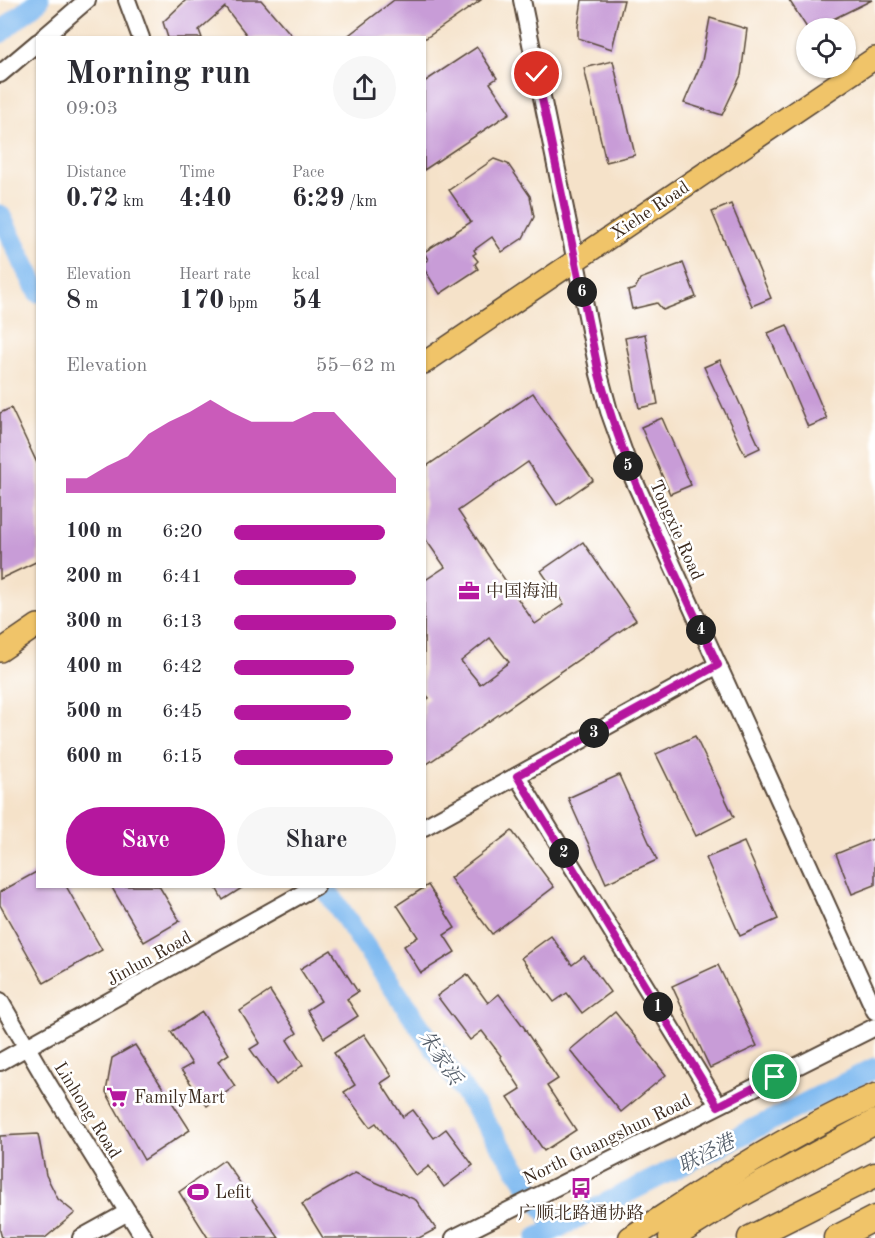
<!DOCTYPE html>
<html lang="en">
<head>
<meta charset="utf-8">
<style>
  body { margin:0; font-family:"Old Standard TT","Noto Serif SC",serif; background:#f7f7f7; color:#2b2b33; height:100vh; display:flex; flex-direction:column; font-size:22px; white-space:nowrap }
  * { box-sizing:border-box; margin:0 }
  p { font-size:20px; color:#7c7c81 }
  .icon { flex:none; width:33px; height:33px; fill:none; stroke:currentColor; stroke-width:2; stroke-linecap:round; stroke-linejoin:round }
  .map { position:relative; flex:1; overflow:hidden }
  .sheet { position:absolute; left:36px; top:36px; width:390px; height:852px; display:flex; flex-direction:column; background:#fff; border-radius:0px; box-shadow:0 2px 4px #0004 }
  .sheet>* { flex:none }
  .fabs { position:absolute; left:796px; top:18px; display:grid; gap:12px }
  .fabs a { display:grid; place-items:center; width:60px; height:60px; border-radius:50%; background:#fff; box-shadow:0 2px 4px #0004; font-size:30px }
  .pin { position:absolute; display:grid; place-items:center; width:51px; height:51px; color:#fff; margin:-26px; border:3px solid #fff; border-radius:50%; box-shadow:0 2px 6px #0007 }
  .km { position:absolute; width:30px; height:30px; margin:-15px; border-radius:50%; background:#222; color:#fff; font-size:16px; line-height:30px; text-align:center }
  .round { display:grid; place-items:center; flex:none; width:63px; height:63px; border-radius:32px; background:#f7f7f7 }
  .head { display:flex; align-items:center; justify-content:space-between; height:102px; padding:0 30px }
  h1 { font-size:33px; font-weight:700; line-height:45px }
  .metrics { display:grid; grid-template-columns:repeat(3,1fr); gap:9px; height:102px; padding:6px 30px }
  .metrics div { display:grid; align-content:center }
  .metrics b { font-size:26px; font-weight:700 }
  .metrics small { font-size:16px; font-weight:400 }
  .metrics p { font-size:16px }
  .chart { height:168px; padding:12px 30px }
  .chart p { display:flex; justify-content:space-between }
  .chart svg { width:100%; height:108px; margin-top:6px; fill:#b5179e; opacity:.7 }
  .primary-button { display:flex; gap:12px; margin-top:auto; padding:12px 30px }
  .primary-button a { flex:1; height:69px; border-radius:36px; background:#b5179e; color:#fff; font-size:24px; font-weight:700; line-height:69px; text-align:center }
  .primary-button a+a { background:#f7f7f7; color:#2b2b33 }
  ul { padding:0 30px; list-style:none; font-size:20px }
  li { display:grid; grid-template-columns:96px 72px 1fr; align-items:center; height:45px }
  li i { height:15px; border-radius:8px; background:#b5179e }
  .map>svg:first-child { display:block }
</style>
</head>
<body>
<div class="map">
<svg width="875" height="1238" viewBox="0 0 875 1238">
  <rect width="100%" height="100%" fill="#fff"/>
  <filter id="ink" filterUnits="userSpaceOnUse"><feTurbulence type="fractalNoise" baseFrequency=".0167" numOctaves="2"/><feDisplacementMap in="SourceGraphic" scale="12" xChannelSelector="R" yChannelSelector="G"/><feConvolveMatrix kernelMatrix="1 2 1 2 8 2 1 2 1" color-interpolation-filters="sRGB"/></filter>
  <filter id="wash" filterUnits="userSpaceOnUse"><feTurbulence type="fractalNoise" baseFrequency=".008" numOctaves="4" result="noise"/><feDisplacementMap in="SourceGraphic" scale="24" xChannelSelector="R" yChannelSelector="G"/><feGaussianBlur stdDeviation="1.35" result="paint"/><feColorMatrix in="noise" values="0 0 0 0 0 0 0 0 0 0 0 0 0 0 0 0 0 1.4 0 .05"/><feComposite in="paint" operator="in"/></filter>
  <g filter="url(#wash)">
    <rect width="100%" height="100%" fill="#f5e2c9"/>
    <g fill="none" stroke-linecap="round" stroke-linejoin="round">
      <g stroke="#7eb9f0" stroke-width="21">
        <polyline points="0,33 39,0"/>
        <polyline points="0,215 38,292"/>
        <polyline points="324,886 557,1228"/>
        <polyline points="537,1238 875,1068"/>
      </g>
    </g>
    <g id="blocks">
      <g fill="#c89cd7" fill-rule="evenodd">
        <polygon points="186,0 261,0 294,38 249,38 225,7 199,30 202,38 168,38 163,22"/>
        <polygon points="394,0 481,0 426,38 345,38"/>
        <polygon points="582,0 624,0 612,49 578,38 578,26"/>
        <polygon points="789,0 872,0 815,28 807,28"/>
        <polygon points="710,18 747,29 741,75 722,115 684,103 702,61"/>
        <polygon points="477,47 497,78 490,83 510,113 424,170 424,82"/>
        <polygon points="613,61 635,155 606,162 584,68"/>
        <polygon points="494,159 508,164 530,196 534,217 523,238 502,252 492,237 474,250 476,253 473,255 478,261 475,264 478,269 440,294 424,269 424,262 428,260 424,252 471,222 449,190"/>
        <polygon points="731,204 771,298 752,306 712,212"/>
        <polygon points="683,263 696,297 663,310 657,303 632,309 628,291 635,289 640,279"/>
        <polygon points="787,325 827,419 808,427 768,333"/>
        <polygon points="645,334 658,404 639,408 625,338"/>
        <polygon points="720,360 760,448 745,455 704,367"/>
        <path d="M 533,393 L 593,480 L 557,505 L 528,462 L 458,511 L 535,624 L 564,604 L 541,571 L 583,542 L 636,620 L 424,766 L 424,702 L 429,698 L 424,692 L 424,581 L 445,567 L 424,537 L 424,468 ZM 490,638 L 509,662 L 480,684 L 461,661 Z"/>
        <polygon points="11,408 38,465 38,561 0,579 0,413"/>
        <polygon points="662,418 691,485 670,494 641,427"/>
        <polygon points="695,736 734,817 696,836 656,754"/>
        <polygon points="619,775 657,860 606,883 568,798"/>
        <polygon points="512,831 554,887 492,934 450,878"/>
        <polygon points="875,838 875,885 852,894 836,854"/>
        <polygon points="744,842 778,919 740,936 706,858"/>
        <polygon points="38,871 38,886 66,886 102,950 44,983 0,905 0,892"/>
        <polygon points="428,885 455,928 444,935 455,952 421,973 404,946 418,937 397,905"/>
        <polygon points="111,886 159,886 180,921 144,942"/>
        <polygon points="215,886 245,886 223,900"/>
        <polygon points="551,936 572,965 584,956 610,992 582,1013 567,993 554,1002 521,958"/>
        <polygon points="331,950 358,992 347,999 358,1016 324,1038 307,1010 321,1001 300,969"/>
        <polygon points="718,965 757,1046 710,1068 672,986"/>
        <polygon points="467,974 488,1003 499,994 526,1030 525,1030 558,1079 547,1086 576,1130 544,1151 508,1097 521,1089 500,1057 501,1056 482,1031 470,1040 437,996"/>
        <polygon points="270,991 297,1033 287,1040 303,1065 276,1085 250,1049 260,1043 240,1011"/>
        <polygon points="202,1012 229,1054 218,1061 235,1086 207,1106 181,1070 192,1064 171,1032"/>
        <polygon points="615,1012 666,1075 621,1112 570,1050"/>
        <polygon points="364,1034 392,1076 381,1083 403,1117 413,1110 434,1138 446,1129 473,1165 444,1187 429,1166 416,1176 376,1123 370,1127 344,1092 355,1085 334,1053"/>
        <polygon points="135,1045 190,1130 144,1160 106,1092 112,1058"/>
        <polygon points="38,1134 46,1175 58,1199 75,1213 45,1238 2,1238 0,1231 0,1136"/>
        <polygon points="224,1160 279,1238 208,1238 179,1192"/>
        <polygon points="355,1173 416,1200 436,1229 419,1238 323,1238 302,1204"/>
      </g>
    </g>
  </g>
  <g filter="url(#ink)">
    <use href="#blocks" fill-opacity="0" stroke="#574638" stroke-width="1.5"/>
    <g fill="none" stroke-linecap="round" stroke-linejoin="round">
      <defs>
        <g id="minor">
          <polyline points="127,0 141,38"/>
          <polyline points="522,0 599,374 609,411 633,478 875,1011"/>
          <polyline points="43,38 87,0"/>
          <polyline points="0,74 38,42"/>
          <polyline points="517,776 718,1105"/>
          <polyline points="424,827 718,665"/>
          <polyline points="0,1001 50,1087 144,1238"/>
          <polyline points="0,1062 316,886"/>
          <polyline points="81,1238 128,1212"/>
          <polyline points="454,1238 875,1027"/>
        </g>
        <g id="major">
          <polyline points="424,363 875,58"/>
          <polyline points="0,651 38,625"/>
        </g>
        <g id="highway">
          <path d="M 631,1238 C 710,1187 788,1134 875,1096"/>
          <polyline points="671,1238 737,1197 875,1122"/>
          <polyline points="750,1238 875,1175"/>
          <polyline points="836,1238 875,1218"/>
        </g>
      </defs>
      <use href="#minor" stroke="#574638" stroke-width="20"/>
      <use href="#major" stroke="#574638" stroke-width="24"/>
      <use href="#highway" stroke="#574638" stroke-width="27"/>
      <use href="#minor" stroke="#fff" stroke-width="16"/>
      <use href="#major" stroke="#f0c469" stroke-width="21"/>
      <use href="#highway" stroke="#f0c469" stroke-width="24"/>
    </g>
  </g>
  <g fill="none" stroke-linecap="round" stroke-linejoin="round" filter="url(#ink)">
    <defs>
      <path id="route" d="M 537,74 L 599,374 C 626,476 674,570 718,665 L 517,776 L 718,1106 L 775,1077"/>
    </defs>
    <use href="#route" stroke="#fff" stroke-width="12"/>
    <use href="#route" stroke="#b5179e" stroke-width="8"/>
  </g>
  <defs>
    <symbol id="office-bare" viewBox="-9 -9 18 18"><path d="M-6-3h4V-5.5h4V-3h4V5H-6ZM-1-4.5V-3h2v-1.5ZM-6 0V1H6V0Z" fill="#b5179e" stroke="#fff" stroke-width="2.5" paint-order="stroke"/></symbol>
    <symbol id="supermarket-bare" viewBox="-9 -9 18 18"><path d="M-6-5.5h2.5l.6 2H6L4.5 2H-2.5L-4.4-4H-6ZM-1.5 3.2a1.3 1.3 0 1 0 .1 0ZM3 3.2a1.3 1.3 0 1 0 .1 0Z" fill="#b5179e" stroke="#fff" stroke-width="2.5" paint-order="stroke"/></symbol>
    <symbol id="bus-bare" viewBox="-9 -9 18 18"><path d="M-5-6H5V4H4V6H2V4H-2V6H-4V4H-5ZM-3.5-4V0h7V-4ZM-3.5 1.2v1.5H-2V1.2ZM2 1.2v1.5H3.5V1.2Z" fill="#b5179e" stroke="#fff" stroke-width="2.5" paint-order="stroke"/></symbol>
    <symbol id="stadium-bare" viewBox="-9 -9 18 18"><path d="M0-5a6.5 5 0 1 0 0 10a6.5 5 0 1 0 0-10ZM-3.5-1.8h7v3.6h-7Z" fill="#b5179e" stroke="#fff" stroke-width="2.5" paint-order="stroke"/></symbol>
  </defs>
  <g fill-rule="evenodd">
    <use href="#office-bare" x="454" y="576" width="30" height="30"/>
    <use href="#supermarket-bare" x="102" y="1082" width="30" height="30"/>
    <use href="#bus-bare" x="566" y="1173" width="30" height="30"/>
    <use href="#stadium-bare" x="183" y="1177" width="30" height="30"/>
  </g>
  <g text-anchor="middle" stroke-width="5" stroke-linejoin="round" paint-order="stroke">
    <g font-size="18" fill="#3b2a1e" stroke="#fff">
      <text transform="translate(650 210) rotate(-34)" y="6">Xiehe Road</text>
      <text transform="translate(677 530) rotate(66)" y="6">Tongxie Road</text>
      <text transform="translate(149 958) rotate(-29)" y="6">Jinlun Road</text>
      <text transform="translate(88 1110) rotate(58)" y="6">Linhong Road</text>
      <text transform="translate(607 1139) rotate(-26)" y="6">North Guangshun Road</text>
    </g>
    <g font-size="18" fill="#3b2a1e" stroke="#fff" text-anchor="start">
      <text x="486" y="597">中国海油</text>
      <text x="134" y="1103">FamilyMart</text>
      <text x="215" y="1198">Lefit</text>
      <text x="581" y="1219" text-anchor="middle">广顺北路通协路</text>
    </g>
    <g font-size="20" font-style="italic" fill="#525c68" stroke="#fff">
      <text transform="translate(441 1057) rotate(56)" y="7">朱家浜</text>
      <text transform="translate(706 1153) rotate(-27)" y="7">联泾港</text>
    </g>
  </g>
</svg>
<div class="fabs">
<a><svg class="icon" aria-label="locate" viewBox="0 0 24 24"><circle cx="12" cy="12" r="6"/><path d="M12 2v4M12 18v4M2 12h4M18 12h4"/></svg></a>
</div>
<div class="pin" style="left:775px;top:1077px;background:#1e9e55"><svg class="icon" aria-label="arrive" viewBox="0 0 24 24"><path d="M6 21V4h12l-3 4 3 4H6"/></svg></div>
<div class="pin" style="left:537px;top:74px;background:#d93025"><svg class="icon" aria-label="check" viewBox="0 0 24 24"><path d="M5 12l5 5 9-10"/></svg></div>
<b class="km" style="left:658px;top:1007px">1</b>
<b class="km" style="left:564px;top:853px">2</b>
<b class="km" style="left:594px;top:733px">3</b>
<b class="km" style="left:701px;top:630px">4</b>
<b class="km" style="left:628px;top:466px">5</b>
<b class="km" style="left:582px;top:292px">6</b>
<section class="sheet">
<div class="head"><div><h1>Morning run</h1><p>09:03</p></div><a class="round"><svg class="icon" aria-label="share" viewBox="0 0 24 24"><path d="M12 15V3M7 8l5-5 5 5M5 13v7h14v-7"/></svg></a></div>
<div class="metrics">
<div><p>Distance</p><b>0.72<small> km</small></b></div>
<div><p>Time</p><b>4:40</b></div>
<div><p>Pace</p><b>6:29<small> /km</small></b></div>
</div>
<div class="metrics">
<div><p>Elevation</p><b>8<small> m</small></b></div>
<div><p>Heart rate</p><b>170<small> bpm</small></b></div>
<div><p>kcal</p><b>54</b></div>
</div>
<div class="chart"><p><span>Elevation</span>55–62 m</p>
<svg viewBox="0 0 160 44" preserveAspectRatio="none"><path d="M0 44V38L10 38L20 33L30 29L40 20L50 15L60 11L70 6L80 11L90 15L100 15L110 15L120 11L130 11L140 20L150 29L160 38V44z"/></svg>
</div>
<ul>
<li><b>100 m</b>6:20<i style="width:93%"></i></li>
<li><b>200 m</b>6:41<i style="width:75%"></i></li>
<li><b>300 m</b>6:13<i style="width:100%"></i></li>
<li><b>400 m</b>6:42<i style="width:74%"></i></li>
<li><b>500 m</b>6:45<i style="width:72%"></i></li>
<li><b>600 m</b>6:15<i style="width:98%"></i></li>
</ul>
<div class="primary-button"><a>Save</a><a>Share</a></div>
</section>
</div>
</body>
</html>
